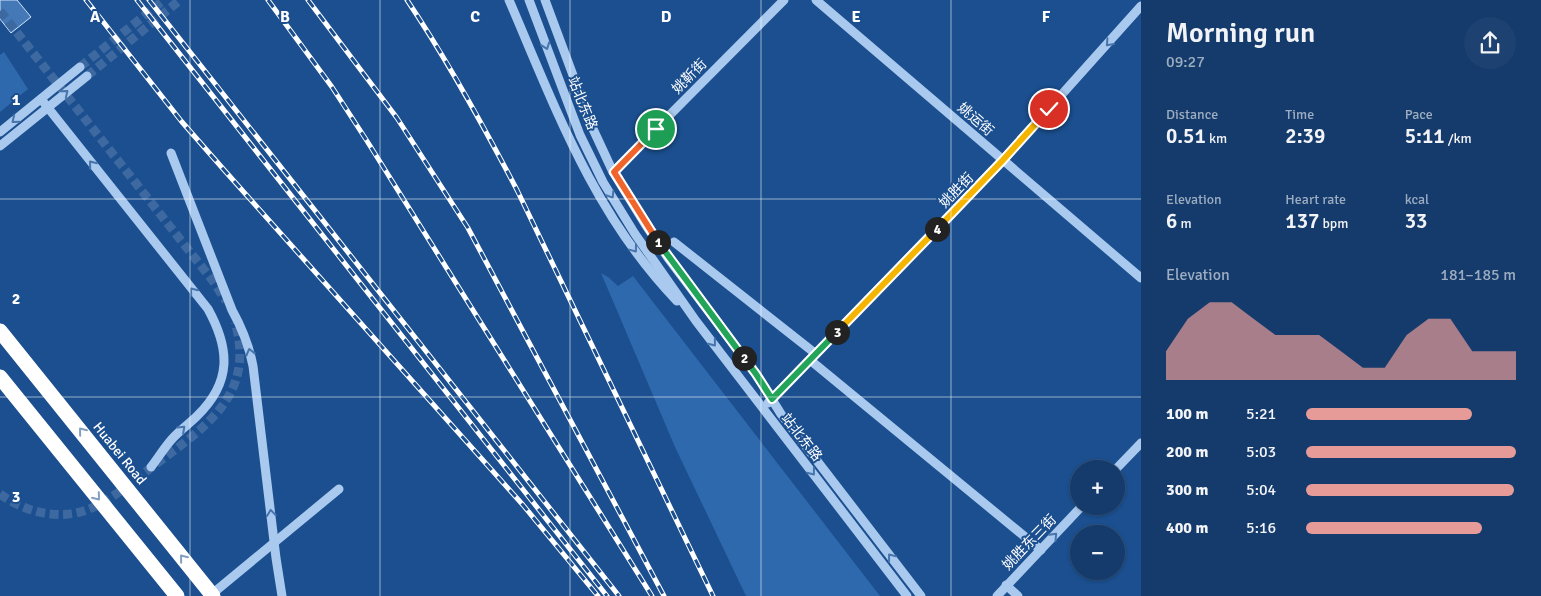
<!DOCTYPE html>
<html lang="en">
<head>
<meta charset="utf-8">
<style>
  body { margin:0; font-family:Signika,"Noto Sans SC",sans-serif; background:#1d4271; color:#f1f3f6; height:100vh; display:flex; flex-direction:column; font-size:19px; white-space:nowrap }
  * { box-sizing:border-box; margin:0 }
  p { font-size:16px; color:#9dadc1 }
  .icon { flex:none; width:28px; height:28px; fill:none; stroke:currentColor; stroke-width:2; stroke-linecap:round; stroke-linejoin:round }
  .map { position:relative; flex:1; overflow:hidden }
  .sheet { display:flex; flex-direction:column; background:#143b6b; width:400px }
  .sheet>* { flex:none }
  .tools { position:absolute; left:1070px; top:460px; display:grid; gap:10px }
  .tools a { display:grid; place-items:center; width:55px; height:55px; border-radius:50%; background:#143b6b; box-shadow:0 1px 4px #0004,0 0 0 1px #33557e; font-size:25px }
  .pin { position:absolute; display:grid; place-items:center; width:42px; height:42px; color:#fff; margin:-21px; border:2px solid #fff; border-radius:50%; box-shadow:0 1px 5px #0007 }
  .km { position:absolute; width:25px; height:25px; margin:-12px; border-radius:50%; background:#222; color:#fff; font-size:14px; line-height:25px; text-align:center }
  .round { display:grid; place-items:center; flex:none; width:52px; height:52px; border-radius:26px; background:#1d4271 }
  .summary { display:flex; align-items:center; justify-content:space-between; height:85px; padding:0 25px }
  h1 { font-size:28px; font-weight:600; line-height:38px }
  .figures { display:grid; grid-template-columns:repeat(3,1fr); gap:8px; height:85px; padding:5px 25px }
  .figures div { display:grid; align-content:center }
  .figures b { font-size:21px; font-weight:600 }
  .figures small { font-size:14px; font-weight:400 }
  .figures p { font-size:14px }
  .chart { height:140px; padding:10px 25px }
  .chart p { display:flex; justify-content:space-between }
  .chart svg { width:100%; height:90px; margin-top:5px; fill:#e69b98; opacity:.7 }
  ul { padding:0 25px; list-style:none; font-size:16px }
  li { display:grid; grid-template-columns:80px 60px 1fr; align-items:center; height:38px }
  li i { height:12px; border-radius:6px; background:#e69b98 }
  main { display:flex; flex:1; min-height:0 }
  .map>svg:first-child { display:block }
</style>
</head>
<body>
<main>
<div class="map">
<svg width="1141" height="596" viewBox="0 0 1141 596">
  <rect width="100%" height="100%" fill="#1b4f8f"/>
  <g fill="#2e69ad">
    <polygon points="4,52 28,89 0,112 0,55"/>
    <polygon points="601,273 608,277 618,286 633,276 880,596 746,596 675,447"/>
  </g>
  <polygon fill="#4478b7" stroke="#cfe3fa" points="0,0 17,0 31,17 11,33 0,19"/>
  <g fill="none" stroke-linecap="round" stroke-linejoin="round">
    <g stroke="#3d69a0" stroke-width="9" stroke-dasharray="9 4.5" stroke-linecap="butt">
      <polyline points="0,11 213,281 226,301"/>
      <polyline points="80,67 164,0"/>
      <polyline points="87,76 180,0"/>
      <path d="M 0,494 C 22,510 49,518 76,513 C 104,507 126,486 148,470 C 200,430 257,399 235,322"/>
    </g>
    <g stroke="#a9c9ee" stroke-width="9">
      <path d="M 509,0 C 555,107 594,215 677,301"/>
      <polyline points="529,0 580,135 603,182 635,234 696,321 907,596"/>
      <polyline points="545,0 593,129 613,172 645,224 668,258 756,374 781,414 921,596"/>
      <polyline points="816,0 1141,278"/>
      <path d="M 41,99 L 208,309 C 230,349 232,382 197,416 C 189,424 179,431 172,439 C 164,448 158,458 151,467"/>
      <polyline points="0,132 80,67"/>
      <polyline points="0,146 87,76"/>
      <path d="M 171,153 L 232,310 C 242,328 249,345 253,366 L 276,558 L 282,596"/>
      <polyline points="613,172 784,0"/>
      <polyline points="674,242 816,354"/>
      <polyline points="810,360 1041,550"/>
      <polyline points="768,403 1003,160 1141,6"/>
      <polyline points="1116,469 1141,443"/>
      <polyline points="1006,585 1018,596"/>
      <polyline points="212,594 339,489"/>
      <polyline points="997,596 1082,506"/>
    </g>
    <g stroke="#fff" stroke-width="15">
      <polyline points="0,331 213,596"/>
      <polyline points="0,377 177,596"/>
    </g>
    <defs>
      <g id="rail">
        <polyline points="86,0 182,122 225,171 523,505 598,596"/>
        <polyline points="137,0 607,596"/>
        <polyline points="149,0 619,596"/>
        <polyline points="268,0 332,87 367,141 652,596"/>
        <polyline points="308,0 397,118 468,228 664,596"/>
        <path d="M 407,0 C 448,61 483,125 517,190 L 713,596"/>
      </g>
    </defs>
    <use href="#rail" stroke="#fff" stroke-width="5"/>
    <use href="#rail" stroke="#1b4f8f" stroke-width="3" stroke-dasharray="9" stroke-linecap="butt"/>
  </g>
  <defs><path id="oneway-chevron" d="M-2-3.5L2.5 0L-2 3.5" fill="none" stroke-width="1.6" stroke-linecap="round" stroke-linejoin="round" transform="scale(1.25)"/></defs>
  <g stroke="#4674ac">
    <use href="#oneway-chevron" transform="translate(1109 43) rotate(132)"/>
    <use href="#oneway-chevron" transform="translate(546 46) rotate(70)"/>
    <use href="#oneway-chevron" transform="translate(65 93) rotate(-39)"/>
    <use href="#oneway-chevron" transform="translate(15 120) rotate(141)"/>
    <use href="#oneway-chevron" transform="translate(92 164) rotate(-129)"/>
    <use href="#oneway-chevron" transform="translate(611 195) rotate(59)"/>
    <use href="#oneway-chevron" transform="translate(634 249) rotate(53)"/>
    <use href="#oneway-chevron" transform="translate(193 291) rotate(-129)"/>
    <use href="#oneway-chevron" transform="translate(713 343) rotate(52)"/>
    <use href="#oneway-chevron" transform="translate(250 352) rotate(-104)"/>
    <use href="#oneway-chevron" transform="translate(182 429) rotate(-43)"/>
    <use href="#oneway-chevron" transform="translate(812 472) rotate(52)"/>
    <use href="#oneway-chevron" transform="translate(271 513) rotate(-97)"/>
    <use href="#oneway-chevron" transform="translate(1054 536) rotate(-47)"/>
    <use href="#oneway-chevron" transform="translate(891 557) rotate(-128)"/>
  </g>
  <g stroke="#829ec1">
    <use href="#oneway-chevron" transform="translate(82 431) rotate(-129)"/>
    <use href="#oneway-chevron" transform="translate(97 497) rotate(51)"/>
    <use href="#oneway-chevron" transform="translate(183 558) rotate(-129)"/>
  </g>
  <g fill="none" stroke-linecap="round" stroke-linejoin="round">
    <defs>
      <polyline id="split-1" points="656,129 614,172 658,242"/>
      <polyline id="split-2" points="658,242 744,358"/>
      <polyline id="split-3" points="744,358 756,374 772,399 837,332"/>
      <polyline id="split-4" points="837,332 937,229"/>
      <polyline id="split-5" points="937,229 1003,160 1049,109"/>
    </defs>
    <use href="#split-1" stroke="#fff" stroke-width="10"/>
    <use href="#split-2" stroke="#fff" stroke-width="10"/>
    <use href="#split-3" stroke="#fff" stroke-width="10"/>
    <use href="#split-4" stroke="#fff" stroke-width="10"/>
    <use href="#split-5" stroke="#fff" stroke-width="10"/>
    <use href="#split-1" stroke="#f0652b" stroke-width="6"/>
    <use href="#split-2" stroke="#22a559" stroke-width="6"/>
    <use href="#split-3" stroke="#22a559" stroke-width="6"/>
    <use href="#split-4" stroke="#f5b400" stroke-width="6"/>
    <use href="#split-5" stroke="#f5b400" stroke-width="6"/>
  </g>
  <path fill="none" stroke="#fff" stroke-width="1" stroke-opacity="0.55" d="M 190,0 L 190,596M 380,0 L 380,596M 570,0 L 570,596M 761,0 L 761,596M 951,0 L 951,596M 0,199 L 1141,199M 0,397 L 1141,397"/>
  <g text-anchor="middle" stroke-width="4" stroke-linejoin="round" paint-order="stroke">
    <g font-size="14" fill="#fff" stroke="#1b4f8f">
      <text transform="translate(689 76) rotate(-45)" y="5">姚靳街</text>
      <text transform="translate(583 103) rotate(68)" y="5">站北东路</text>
      <text transform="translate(976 119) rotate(41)" y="5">姚运街</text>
      <text transform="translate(956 190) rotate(-46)" y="5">姚胜街</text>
      <text transform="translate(802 437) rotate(52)" y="5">站北东路</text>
      <text transform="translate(120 453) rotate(51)" y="5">Huabei Road</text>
      <text transform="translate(1029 542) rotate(-46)" y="5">姚胜东三街</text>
    </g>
  </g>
  <g font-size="16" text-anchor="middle" font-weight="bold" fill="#fff" stroke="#1b4f8f" stroke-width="4" stroke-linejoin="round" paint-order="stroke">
    <text x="95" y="22">A</text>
    <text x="285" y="22">B</text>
    <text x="475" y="22">C</text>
    <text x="666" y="22">D</text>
    <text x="856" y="22">E</text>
    <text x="1046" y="22">F</text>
    <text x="16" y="105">1</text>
    <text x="16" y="304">2</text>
    <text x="16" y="502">3</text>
  </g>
</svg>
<div class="tools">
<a>+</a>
<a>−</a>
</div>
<div class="pin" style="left:656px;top:129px;background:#1e9e55"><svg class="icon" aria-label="arrive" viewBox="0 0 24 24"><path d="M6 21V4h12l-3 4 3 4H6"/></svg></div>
<div class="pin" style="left:1049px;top:109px;background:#d93025"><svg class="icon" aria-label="check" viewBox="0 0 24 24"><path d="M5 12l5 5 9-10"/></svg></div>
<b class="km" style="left:658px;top:242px">1</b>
<b class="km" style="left:744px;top:358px">2</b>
<b class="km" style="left:837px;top:332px">3</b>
<b class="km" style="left:937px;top:229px">4</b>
</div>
<section class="sheet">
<div class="summary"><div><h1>Morning run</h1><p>09:27</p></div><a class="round"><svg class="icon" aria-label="share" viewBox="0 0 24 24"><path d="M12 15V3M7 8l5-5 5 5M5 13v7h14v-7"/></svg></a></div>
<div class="figures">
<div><p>Distance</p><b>0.51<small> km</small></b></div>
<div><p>Time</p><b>2:39</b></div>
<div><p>Pace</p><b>5:11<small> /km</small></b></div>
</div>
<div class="figures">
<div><p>Elevation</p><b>6<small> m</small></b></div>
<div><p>Heart rate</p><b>137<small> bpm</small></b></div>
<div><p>kcal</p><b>33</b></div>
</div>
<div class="chart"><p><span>Elevation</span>181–185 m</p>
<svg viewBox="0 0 160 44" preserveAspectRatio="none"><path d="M0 44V30L10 14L20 6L30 6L40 14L50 22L60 22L70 22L80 30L90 38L100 38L110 22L120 14L130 14L140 30L150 30L160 30V44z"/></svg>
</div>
<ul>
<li><b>100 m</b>5:21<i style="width:79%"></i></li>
<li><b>200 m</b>5:03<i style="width:100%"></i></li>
<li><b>300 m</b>5:04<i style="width:99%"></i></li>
<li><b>400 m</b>5:16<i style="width:84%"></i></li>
</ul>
</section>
</main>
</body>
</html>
